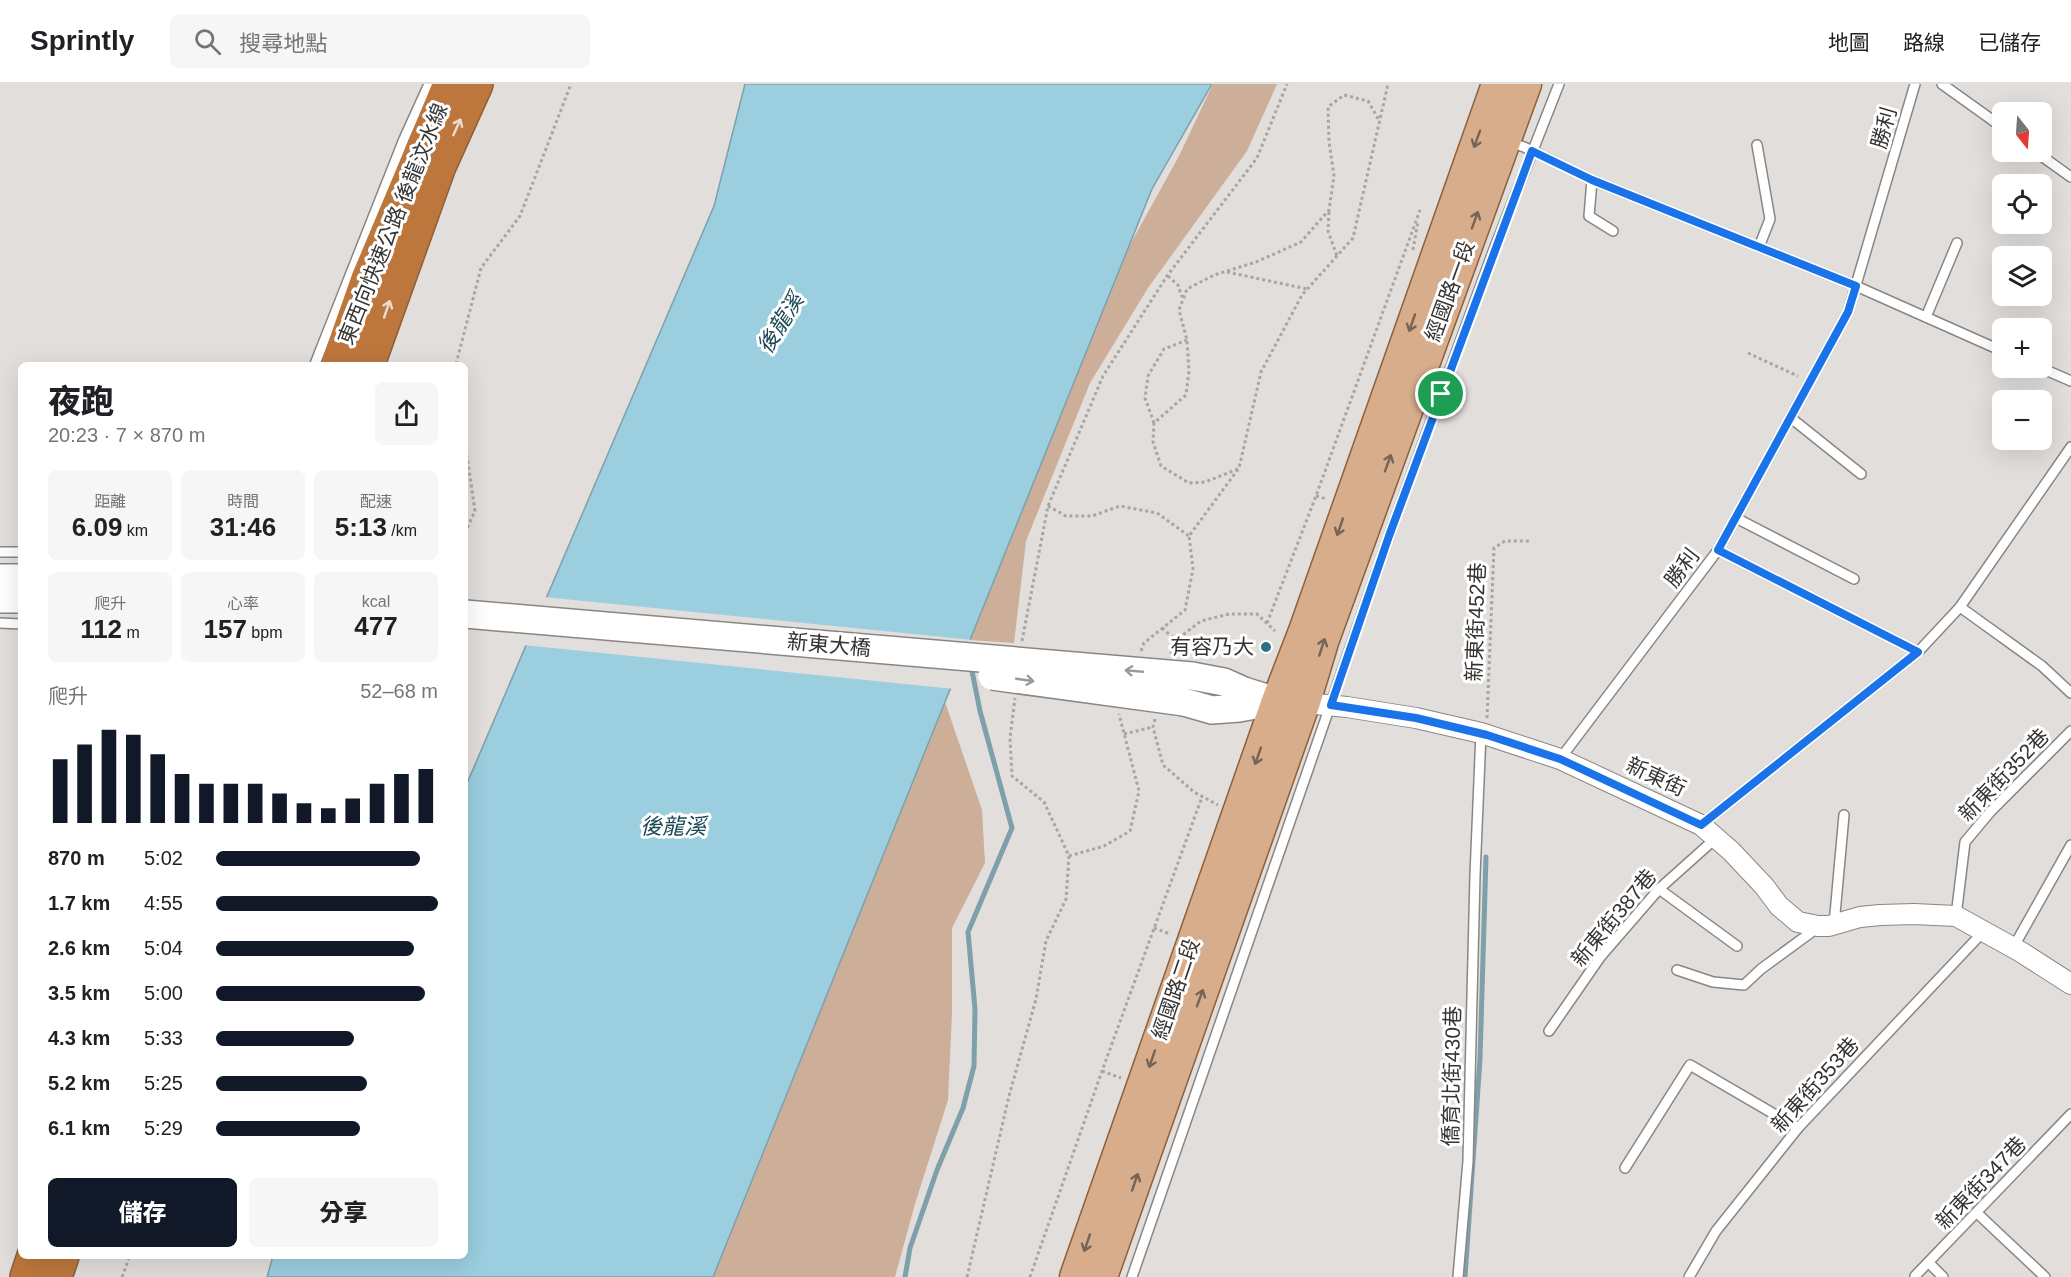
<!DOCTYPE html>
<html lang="zh-TW">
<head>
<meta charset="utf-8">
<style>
  body { margin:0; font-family:Helvetica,"Noto Sans TC",sans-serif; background:#f6f6f6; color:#202124; height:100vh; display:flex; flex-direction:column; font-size:22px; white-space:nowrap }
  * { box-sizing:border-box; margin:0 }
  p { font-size:20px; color:#757577 }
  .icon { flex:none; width:33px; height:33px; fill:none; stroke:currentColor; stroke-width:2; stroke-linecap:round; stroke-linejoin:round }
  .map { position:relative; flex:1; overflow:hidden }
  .panel { position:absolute; left:18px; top:278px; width:450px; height:897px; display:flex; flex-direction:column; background:#fff; border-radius:9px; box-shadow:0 6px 24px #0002 }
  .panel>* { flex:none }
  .needle { width:39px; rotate:163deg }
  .controls { position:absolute; left:1992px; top:18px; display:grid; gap:12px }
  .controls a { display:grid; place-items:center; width:60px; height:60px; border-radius:9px; background:#fff; box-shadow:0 6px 24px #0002; font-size:30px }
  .pin { position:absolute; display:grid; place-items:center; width:51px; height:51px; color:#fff; margin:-26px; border:3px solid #fff; border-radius:50%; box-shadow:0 2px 6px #0007 }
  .round { display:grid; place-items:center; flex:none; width:63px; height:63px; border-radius:9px; background:#f6f6f6 }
  .summary { display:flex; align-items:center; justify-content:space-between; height:102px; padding:0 30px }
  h1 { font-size:33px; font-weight:800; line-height:45px }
  .metrics { display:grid; grid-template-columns:repeat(3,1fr); gap:9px; height:102px; padding:6px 30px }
  .metrics div { display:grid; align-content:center; border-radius:9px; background:#f6f6f6; text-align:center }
  .metrics b { font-size:26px; font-weight:800 }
  .metrics small { font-size:16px; font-weight:400 }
  .metrics p { font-size:16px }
  .chart { height:168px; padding:12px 30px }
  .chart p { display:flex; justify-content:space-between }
  .chart svg { width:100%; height:108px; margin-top:6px; stroke:#111827; stroke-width:6 }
  .primary-button { display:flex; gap:12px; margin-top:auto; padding:12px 30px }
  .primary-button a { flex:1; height:69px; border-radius:9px; background:#111827; color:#fff; font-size:24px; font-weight:800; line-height:69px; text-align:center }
  .primary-button a+a { background:#f6f6f6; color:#202124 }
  ul { padding:0 30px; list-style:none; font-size:20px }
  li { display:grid; grid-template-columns:96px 72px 1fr; align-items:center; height:45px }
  li i { height:15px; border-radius:8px; background:#111827 }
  header { display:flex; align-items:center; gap:36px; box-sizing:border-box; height:84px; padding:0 30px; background:#fff; border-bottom:2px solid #e0e0e0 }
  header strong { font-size:28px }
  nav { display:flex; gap:33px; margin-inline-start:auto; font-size:21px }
  .search { width:420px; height:54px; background:#f6f6f6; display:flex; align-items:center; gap:15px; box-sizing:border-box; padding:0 21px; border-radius:9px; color:#757577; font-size:22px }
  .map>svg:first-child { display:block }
</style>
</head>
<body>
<header>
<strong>Sprintly</strong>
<div class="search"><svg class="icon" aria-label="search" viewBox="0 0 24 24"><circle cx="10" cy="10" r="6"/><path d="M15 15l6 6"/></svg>搜尋地點</div>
<nav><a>地圖</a><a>路線</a><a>已儲存</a></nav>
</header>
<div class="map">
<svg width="2071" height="1193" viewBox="0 0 2071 1193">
  <rect width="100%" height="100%" fill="#e2dedb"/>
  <g fill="#cdaf99">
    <polygon points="1213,0 1277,0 1247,67 1148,204 1090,299 1026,457 1014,559 970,556 1095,224 1179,72"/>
    <polygon points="945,618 982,726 985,779 952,844 952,928 948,1016 915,1120 895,1193 713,1193"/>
  </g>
  <polygon fill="#9bcedf" stroke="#7da0ab" stroke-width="1.5" points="745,0 1212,0 1152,105 713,1193 267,1193 273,1172 465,1172 465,704 714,122"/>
  <polygon fill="#e2dedb" points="544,513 973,556 954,605 523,561"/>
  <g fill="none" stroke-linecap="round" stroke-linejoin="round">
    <g stroke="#7da0ab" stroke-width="5">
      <polyline points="905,1193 910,1164 937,1086 963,1024 974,982 975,925 968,848 1012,744 980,627 971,582"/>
      <polyline points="1465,1193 1480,975 1486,773"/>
    </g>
    <defs>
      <g id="lane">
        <polyline points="1942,0 2002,43"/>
        <polyline points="1509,58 1524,63 1592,96 1856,202 2002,267"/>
        <polyline points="1757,61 1770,135 1759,163"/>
        <polyline points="2036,68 2071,93"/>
        <polyline points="1592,96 1589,132 1613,147"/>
        <polyline points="1926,233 1957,159"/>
        <polyline points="315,280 404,55 429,0"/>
        <polyline points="2041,284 2071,297"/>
        <polyline points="1791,334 1861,390"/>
        <polyline points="1736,434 1854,495"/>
        <polyline points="1718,466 1918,568"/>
        <polyline points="0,468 21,468"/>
        <polyline points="1960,523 2042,582 2071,609"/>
        <polyline points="0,539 21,540"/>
        <polyline points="1560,675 1718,466 1848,228 1915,0"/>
        <polyline points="1701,741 1918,568 1960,523 2071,363"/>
        <polyline points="1659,805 1737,862"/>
        <polyline points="1956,832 1965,758 1991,727 2071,647"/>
        <polyline points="1834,841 1844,731"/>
        <polyline points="2013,864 2071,761"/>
        <polyline points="1677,886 1713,898 1744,901 1761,885 1817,844"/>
        <polyline points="1549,947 1601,872 1659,805 1716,754"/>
        <polyline points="1625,1084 1690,981 1798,1044"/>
        <polyline points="1977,1129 2045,1193"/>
        <polyline points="1929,1179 1943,1193"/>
        <polyline points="1915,1192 2071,1030"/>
        <polyline points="1132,1193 1389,452 1493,168 1559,0"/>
        <polyline points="1458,1193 1468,1077 1475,791 1481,649"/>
        <polyline points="1689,1193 1716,1147 1798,1044 1984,847"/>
      </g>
      <polyline id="street" points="1295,618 1347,623 1416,634 1481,649 1560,675 1701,741 1731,767 1764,802 1779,822 1798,838 1818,842 1829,842 1860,833 1880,831 1914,830 1956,832 2021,868 2071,900"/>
      <g id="secondary">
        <polyline points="0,494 21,494"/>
        <polyline points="0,515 21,515"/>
        <polyline points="1192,592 1224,598 1244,607 1273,616"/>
        <polyline points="1184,618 1212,626 1239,624 1277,617"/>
      </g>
      <g id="primary">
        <polyline points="1075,1193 1277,617 1304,547 1497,0"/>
        <polyline points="1102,1193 1305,618 1324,555 1526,0"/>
      </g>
      <g id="highway">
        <polyline points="338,280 368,195 450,0"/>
        <polyline points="368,280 439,82 476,0"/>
        <polyline points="27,1193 34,1172"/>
        <polyline points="55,1193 62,1172"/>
      </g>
    </defs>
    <use href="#lane" stroke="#8a8683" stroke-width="12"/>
    <use href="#street" stroke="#8a8683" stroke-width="22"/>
    <use href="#secondary" stroke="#8a8683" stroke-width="30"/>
    <use href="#primary" stroke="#8e603a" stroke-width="33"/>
    <use href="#highway" stroke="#8e603a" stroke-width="36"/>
    <g stroke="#a9a5a3" stroke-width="3" stroke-dasharray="3 3" stroke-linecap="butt">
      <polyline points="1329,128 1328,147 1337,172"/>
      <polyline points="1413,166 1418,137"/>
      <polyline points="1227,188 1307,205"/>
      <polyline points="1168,192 1178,201 1182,213"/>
      <polyline points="1748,269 1798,292"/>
      <polyline points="456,280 481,184 520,132 571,0"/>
      <polyline points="1154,339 1145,314 1148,292 1164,265 1187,256"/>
      <polyline points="465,359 475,427 465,449"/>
      <polyline points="1238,385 1205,398 1189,399 1161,382 1153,358 1154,339 1186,311 1189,287 1187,256 1179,226 1187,205 1214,191 1256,178 1301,158 1329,126 1334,92 1329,58 1328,23 1344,11 1368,17 1379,36"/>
      <polyline points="1316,412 1327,415"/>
      <polyline points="1048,422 1066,432 1092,432 1120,422 1157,429 1189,452"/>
      <polyline points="1267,539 1316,412 1420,126"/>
      <polyline points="1162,544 1176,556"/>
      <polyline points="1022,557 1048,422 1103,292 1167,192 1257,74 1287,0"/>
      <polyline points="1141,567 1144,559 1185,526 1193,485 1189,452 1239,384 1261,288 1302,211 1353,154 1388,0"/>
      <polyline points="1171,570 1176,556 1201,537 1229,530 1257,530 1275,547"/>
      <polyline points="1487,634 1494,464 1505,457 1529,457"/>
      <polyline points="1155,635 1153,643 1163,681 1194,708 1218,721"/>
      <polyline points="1124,650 1153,643"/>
      <polyline points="1069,772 1104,762 1130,747 1139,707 1119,630"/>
      <polyline points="1154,844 1170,850"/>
      <polyline points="1102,987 1121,994"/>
      <polyline points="122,1193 130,1172"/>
      <polyline points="967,1193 1009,1012 1036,915 1046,857 1066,815 1069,772 1044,718 1012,692 1010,654 1015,614"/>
      <polyline points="1030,1193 1102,987 1202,713"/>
    </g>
    <use href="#lane" stroke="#fff" stroke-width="9"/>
    <use href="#street" stroke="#fff" stroke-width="20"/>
    <use href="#secondary" stroke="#fff" stroke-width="27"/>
    <use href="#primary" stroke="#d7ad8b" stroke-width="30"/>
    <use href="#highway" stroke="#bd773d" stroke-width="33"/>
    <defs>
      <g id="secondary-bridge">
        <polyline points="465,530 1192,592"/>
        <polyline points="992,592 1184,618"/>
      </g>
    </defs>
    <use href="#secondary-bridge" stroke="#8a8683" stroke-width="30" stroke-linecap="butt"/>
    <use href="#secondary-bridge" stroke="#fff" stroke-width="27"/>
  </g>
  <defs><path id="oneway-shaft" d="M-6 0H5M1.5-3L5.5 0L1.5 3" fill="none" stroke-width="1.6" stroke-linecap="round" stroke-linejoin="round" transform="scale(1.5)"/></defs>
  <g stroke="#eeddce">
    <use href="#oneway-shaft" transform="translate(457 43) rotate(-66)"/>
    <use href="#oneway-shaft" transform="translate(387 225) rotate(-71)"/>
  </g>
  <g stroke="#766456">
    <use href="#oneway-shaft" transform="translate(1477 55) rotate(110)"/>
    <use href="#oneway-shaft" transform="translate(1475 136) rotate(-70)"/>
    <use href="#oneway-shaft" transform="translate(1412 239) rotate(109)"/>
    <use href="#oneway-shaft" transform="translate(1388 379) rotate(-70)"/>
    <use href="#oneway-shaft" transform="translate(1340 443) rotate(109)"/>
    <use href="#oneway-shaft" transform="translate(1322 563) rotate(-72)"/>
    <use href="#oneway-shaft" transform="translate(1258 672) rotate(109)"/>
    <use href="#oneway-shaft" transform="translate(1200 914) rotate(-70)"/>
    <use href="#oneway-shaft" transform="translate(1152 975) rotate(109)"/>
    <use href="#oneway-shaft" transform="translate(1135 1098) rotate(-71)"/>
    <use href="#oneway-shaft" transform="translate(1087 1159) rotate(109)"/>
  </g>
  <g stroke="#9a9a99">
    <use href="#oneway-shaft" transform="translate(1134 587) rotate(-175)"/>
    <use href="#oneway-shaft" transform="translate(1025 596) rotate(8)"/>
  </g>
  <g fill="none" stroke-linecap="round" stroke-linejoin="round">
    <defs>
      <polygon id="route" points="1532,67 1592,96 1856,202 1848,228 1718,466 1918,568 1701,741 1560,675 1487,651 1416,634 1331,621 1389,452"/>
    </defs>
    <use href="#route" stroke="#fff" stroke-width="12"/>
    <use href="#route" stroke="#1a73e8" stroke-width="8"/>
  </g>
  <circle fill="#2e6f82" stroke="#fff" stroke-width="2" cx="1266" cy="563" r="6"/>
  <g text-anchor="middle" stroke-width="6" stroke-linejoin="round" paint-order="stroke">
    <g font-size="21" fill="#363433" stroke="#fff">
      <text transform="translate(1884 44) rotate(-74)" y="7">勝利</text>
      <text transform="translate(393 140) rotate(-68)" y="7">東西向快速公路 後龍汶水線</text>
      <text transform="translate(1450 207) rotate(-70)" y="7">經國路一段</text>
      <text transform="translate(1682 484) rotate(-53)" y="7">勝利</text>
      <text transform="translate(1476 538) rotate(-88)" y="7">新東街452巷</text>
      <text transform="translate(829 561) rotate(5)" y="7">新東大橋</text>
      <text transform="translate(2004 691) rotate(-46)" y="7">新東街352巷</text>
      <text transform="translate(1656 693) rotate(25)" y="7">新東街</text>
      <text transform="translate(1614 834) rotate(-50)" y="7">新東街387巷</text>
      <text transform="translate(1176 905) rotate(-71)" y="7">經國路二段</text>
      <text transform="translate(1452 992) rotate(-89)" y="7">僑育北街430巷</text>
      <text transform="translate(1815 1001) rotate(-48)" y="7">新東街353巷</text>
      <text transform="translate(1981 1099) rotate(-46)" y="7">新東街347巷</text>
    </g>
    <g font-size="21" fill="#363433" stroke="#fff" text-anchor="end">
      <text x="1254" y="570">有容乃大</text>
    </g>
    <g font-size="22" font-style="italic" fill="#1c4856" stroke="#fff">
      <text transform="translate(780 239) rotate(-58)" y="8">後龍溪</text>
      <text x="673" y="750">後龍溪</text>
    </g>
  </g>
</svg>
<div class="controls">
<a><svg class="needle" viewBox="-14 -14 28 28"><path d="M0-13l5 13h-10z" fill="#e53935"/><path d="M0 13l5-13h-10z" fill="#757577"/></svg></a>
<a><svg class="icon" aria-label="locate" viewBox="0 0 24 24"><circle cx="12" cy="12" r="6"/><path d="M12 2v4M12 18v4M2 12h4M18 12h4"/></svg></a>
<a><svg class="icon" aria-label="layers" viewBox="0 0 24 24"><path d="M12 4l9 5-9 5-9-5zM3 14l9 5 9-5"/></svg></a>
<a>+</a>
<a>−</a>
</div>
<div class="pin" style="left:1441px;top:310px;background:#1e9e55"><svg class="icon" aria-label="arrive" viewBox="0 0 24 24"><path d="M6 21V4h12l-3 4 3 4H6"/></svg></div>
<section class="panel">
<div class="summary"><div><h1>夜跑</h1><p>20:23 · 7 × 870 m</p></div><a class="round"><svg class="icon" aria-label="share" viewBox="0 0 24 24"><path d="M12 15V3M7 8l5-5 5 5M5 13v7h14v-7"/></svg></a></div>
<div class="metrics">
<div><p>距離</p><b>6.09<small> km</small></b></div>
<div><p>時間</p><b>31:46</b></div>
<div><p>配速</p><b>5:13<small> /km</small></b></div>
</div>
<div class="metrics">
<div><p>爬升</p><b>112<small> m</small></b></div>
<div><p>心率</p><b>157<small> bpm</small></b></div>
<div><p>kcal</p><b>477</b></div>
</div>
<div class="chart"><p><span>爬升</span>52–68 m</p>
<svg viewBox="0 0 160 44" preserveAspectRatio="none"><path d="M5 44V18M15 44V12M25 44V6M35 44V8M45 44V16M55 44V24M65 44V28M75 44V28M85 44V28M95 44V32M105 44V36M115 44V38M125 44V34M135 44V28M145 44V24M155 44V22"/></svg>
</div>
<ul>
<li><b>870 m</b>5:02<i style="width:92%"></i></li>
<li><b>1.7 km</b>4:55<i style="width:100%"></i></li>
<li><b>2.6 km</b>5:04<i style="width:89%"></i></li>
<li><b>3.5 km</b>5:00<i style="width:94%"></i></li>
<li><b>4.3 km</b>5:33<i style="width:62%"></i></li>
<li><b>5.2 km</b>5:25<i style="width:68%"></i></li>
<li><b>6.1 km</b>5:29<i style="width:65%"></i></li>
</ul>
<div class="primary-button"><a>儲存</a><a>分享</a></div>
</section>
</div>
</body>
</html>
